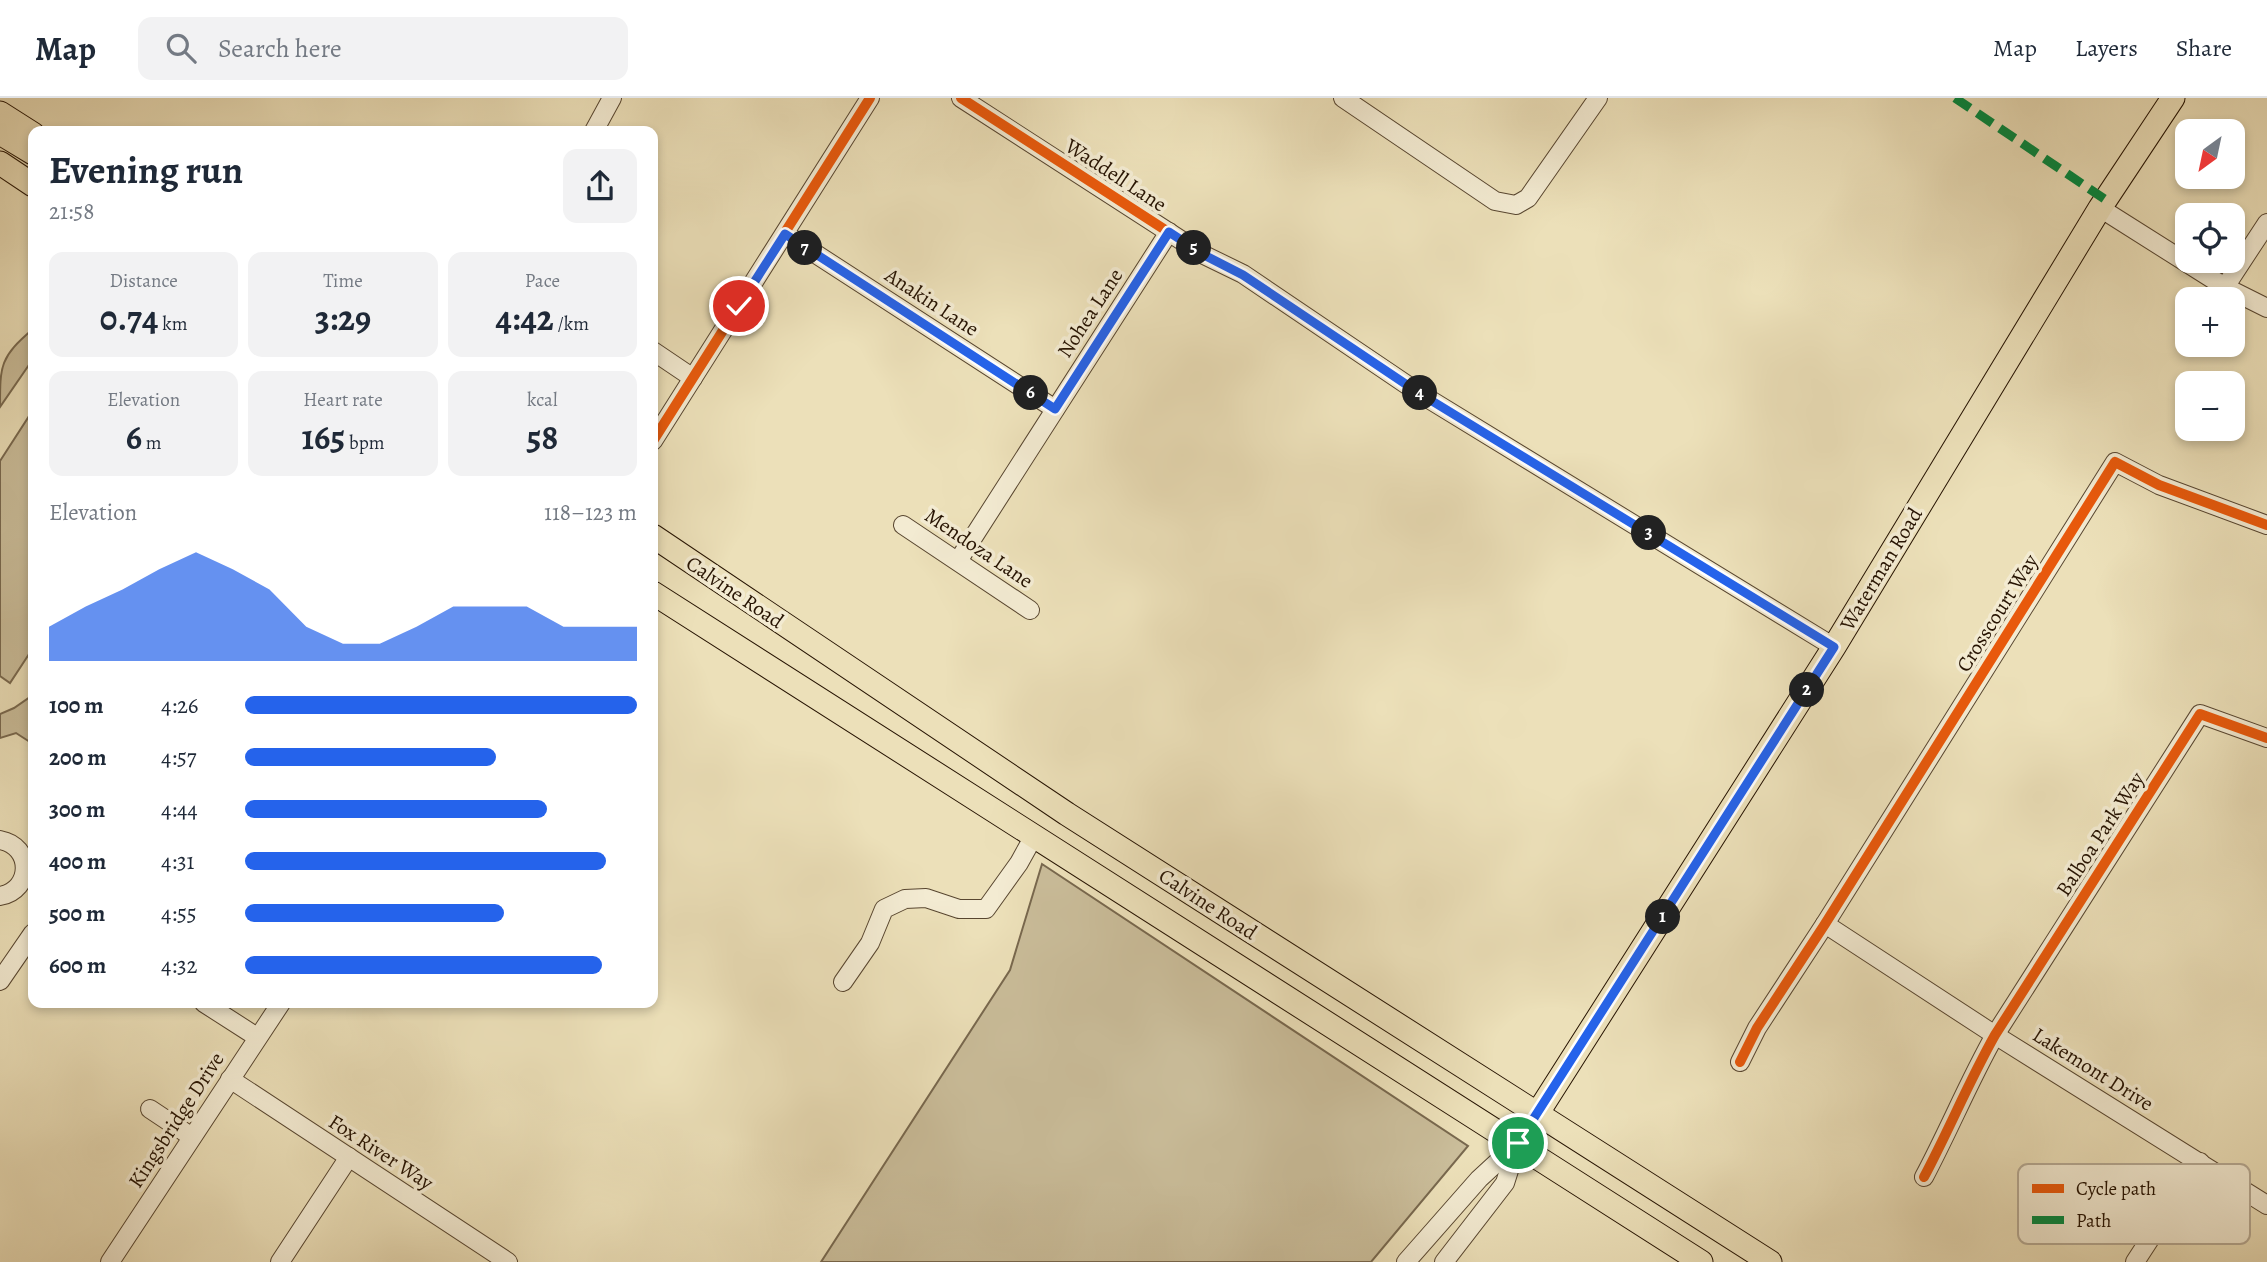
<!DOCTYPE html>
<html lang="en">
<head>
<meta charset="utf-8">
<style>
  body { margin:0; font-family:Alegreya,serif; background:#f2f2f3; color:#1f2937; height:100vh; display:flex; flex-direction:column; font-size:26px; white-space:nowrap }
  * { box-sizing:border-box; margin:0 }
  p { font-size:23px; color:#747a83 }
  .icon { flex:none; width:38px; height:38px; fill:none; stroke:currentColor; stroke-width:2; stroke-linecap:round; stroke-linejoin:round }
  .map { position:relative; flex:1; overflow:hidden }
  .drawer { position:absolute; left:28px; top:28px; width:630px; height:882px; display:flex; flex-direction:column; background:#fff; border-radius:14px; box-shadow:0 4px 10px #0003 }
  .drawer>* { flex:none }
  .needle { width:46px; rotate:213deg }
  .controls { position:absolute; left:2175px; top:21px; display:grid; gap:14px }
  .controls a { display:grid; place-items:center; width:70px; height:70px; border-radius:14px; background:#fff; box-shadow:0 4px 10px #0003; font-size:35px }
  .pin { position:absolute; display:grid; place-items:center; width:60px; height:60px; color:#fff; margin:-30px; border:4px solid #fff; border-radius:50%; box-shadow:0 2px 7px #0007 }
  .km { position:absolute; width:35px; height:35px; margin:-18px; border-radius:50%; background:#222; color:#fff; font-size:19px; line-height:35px; text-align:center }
  .round { display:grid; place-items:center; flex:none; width:74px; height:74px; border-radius:14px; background:#f2f2f3 }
  .summary { display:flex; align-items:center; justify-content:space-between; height:119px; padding:0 21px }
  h1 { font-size:38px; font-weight:700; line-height:52px }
  .stats { display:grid; grid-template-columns:repeat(3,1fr); gap:10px; height:119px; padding:7px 21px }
  .stats div { display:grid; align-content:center; border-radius:14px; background:#f2f2f3; text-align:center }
  .stats b { font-size:35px; font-weight:700 }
  .stats small { font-size:19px; font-weight:400 }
  .stats p { font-size:19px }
  .chart { height:196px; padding:14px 21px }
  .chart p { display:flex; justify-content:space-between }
  .chart svg { width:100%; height:126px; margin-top:7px; fill:#2563eb; opacity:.7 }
  ul { padding:0 21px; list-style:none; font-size:23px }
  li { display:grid; grid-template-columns:112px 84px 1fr; align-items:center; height:52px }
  li i { height:18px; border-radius:9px; background:#2563eb }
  header { display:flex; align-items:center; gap:42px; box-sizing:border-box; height:98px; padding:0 35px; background:#fff; border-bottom:2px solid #e0e1e3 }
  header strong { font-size:33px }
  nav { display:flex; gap:38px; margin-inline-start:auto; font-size:24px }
  .search { width:490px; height:63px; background:#f2f2f3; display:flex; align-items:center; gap:18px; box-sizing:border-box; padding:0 24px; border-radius:14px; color:#747a83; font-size:26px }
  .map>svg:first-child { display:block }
</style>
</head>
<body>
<header>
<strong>Map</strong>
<div class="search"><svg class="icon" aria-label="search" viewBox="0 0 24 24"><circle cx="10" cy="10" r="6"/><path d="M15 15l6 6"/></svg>Search here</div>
<nav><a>Map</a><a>Layers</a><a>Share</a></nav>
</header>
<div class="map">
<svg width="2267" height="1164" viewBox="0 0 2267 1164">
  <rect width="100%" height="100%" fill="#ece0b9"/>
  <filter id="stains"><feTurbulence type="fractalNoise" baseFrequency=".00286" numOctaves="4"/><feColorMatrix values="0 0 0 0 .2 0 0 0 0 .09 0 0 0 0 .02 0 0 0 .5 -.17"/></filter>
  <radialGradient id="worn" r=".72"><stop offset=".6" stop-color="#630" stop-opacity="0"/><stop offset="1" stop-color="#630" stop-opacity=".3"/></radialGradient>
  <g fill="#cabd9a" stroke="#78684e" stroke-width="2">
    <path d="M 33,231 L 33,261 L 0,309 C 0,267 0,259 33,231 Z"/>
    <polygon points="33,312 33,550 10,585 0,578 0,363"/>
    <polygon points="33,597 33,646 16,635 0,640 0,616 14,610"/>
    <polygon points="1042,766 1468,1048 1371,1164 821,1164 1010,872"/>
  </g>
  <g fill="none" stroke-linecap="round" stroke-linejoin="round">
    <defs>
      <g id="minor">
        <polyline points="961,0 1204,157 1243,176 1419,295 1834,549"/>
        <polyline points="1343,0 1495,103 1516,107 1528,100 1598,0"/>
        <polyline points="594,33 612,0"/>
        <polyline points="2100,110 2225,189 2267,210"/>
        <polyline points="785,136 1055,311"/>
        <polyline points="2225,189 2267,125"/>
        <polyline points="653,253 693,280"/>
        <polyline points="653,343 870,0"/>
        <polyline points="903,427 1030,512"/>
        <polyline points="958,463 1169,134"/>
        <path d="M 0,742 C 33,748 33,792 0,798"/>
        <polyline points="1825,826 1995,937 2267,1107"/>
        <polyline points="0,883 33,835"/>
        <polyline points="843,884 870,845 884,811 905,801 926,800 959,811 986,811 1019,765 1034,738"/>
        <polyline points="204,905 257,939"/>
        <polyline points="1740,964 1757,930 1825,826 2115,364 2159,387 2267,427"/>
        <polyline points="230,981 508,1164"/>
        <polyline points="150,1011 192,1039"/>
        <path d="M 1924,1079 C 1949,1032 1969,983 1995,937 L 2200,616 L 2267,640"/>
        <polyline points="110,1164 281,905"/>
        <polyline points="280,1164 349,1059"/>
        <polyline points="1406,1164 1479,1081 1518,1045 1537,1016"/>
        <polyline points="1444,1164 1505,1085 1517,1047"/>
        <polyline points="2135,1164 2200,1064"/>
      </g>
      <g id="major">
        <polyline points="0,15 33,36"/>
        <polyline points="0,35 33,55"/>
        <polyline points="0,65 33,87"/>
        <polyline points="653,438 1067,716 1770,1164"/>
        <polyline points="653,495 1701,1164"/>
        <polyline points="1537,1016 1834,549 2100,110 2173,0"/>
      </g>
    </defs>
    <use href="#minor" stroke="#584630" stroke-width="20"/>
    <use href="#major" stroke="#261302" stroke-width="25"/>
    <use href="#minor" stroke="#f3ebd2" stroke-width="18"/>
    <use href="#major" stroke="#ece0b9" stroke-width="23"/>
    <polyline stroke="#00873e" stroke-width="9" stroke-dasharray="18 9" stroke-linecap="butt" points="1955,0 2106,102"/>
    <defs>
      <g id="cycleway">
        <polyline points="961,0 1204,157 1243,176 1393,276"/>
        <polyline points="653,343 870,0"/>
        <polyline points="1740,964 1757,930 1825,826 2115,364 2159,387 2267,427"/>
        <path d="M 1924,1079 C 1949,1032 1969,983 1995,937 L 2200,616 L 2267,640"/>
      </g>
    </defs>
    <use href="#cycleway" stroke="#f3ebd2" stroke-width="15"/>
    <use href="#cycleway" stroke="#e8590c" stroke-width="10"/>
  </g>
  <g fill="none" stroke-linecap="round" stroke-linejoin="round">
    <defs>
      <polyline id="route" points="739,208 785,136 1055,311 1169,134 1204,157 1243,177 1419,295 1834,549 1518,1045"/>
    </defs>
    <use href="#route" stroke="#fff" stroke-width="14"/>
    <use href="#route" stroke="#2563eb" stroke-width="9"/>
  </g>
  <g text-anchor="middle" stroke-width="7" stroke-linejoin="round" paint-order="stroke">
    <g font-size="21" fill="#261302" stroke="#f3ebd2">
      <text transform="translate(1116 77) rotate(33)" y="7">Waddell Lane</text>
      <text transform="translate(932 204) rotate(33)" y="7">Anakin Lane</text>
      <text transform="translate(1090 215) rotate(-57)" y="7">Nohea Lane</text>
      <text transform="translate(979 450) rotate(34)" y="7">Mendoza Lane</text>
      <text transform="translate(1881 471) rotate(-59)" y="7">Waterman Road</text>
      <text transform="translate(735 494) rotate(34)" y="7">Calvine Road</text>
      <text transform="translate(1997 515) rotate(-58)" y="7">Crosscourt Way</text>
      <text transform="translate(2100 736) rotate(-57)" y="7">Balboa Park Way</text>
      <text transform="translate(1208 806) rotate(33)" y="7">Calvine Road</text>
      <text transform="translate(2093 971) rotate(32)" y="7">Lakemont Drive</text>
      <text transform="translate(176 1022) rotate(-57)" y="7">Kingsbridge Drive</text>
      <text transform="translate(381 1054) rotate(33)" y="7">Fox River Way</text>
    </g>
  </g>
  <rect x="2018" y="1066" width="232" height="80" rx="10" fill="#f3ebd2" stroke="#b6aa94" stroke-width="2"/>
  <rect x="2032" y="1086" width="32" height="9" fill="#e8590c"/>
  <rect x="2032" y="1118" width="32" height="8" fill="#00873e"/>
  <g font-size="19" fill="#261302">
    <text x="2076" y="1097">Cycle path</text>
    <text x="2076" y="1129">Path</text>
  </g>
  <rect width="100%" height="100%" filter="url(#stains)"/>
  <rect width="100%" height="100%" fill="url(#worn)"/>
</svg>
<div class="controls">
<a><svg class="needle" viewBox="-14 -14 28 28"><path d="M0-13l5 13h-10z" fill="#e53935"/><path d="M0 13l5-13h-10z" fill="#747a83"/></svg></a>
<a><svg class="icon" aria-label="locate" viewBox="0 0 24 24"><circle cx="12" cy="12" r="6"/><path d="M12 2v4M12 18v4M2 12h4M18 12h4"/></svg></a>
<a>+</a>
<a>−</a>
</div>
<div class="pin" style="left:1518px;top:1045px;background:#1e9e55"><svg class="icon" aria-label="arrive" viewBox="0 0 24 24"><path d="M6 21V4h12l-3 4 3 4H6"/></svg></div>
<div class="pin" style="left:739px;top:208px;background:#d93025"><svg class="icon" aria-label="check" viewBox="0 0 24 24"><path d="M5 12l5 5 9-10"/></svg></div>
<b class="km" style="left:1663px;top:819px">1</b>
<b class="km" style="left:1807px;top:592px">2</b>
<b class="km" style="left:1649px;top:435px">3</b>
<b class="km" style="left:1420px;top:295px">4</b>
<b class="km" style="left:1194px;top:150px">5</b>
<b class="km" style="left:1031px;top:295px">6</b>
<b class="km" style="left:805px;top:150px">7</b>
<section class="drawer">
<div class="summary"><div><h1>Evening run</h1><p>21:58</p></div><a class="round"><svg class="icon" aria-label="share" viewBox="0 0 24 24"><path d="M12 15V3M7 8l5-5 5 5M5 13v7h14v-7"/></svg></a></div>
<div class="stats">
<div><p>Distance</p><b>0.74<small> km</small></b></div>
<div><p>Time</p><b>3:29</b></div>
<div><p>Pace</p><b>4:42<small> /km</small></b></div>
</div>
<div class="stats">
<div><p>Elevation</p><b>6<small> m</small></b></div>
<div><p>Heart rate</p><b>165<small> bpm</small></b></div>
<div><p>kcal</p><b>58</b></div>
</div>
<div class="chart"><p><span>Elevation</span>118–123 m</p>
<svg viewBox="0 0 160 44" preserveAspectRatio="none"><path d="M0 44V32L10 25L20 19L30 12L40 6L50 12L60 19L70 32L80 38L90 38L100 32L110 25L120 25L130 25L140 32L150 32L160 32V44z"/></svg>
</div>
<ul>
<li><b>100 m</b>4:26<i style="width:100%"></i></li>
<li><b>200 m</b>4:57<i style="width:64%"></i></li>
<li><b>300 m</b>4:44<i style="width:77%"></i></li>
<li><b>400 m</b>4:31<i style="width:92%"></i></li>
<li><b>500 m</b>4:55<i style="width:66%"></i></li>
<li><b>600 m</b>4:32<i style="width:91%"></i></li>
</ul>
</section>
</div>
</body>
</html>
